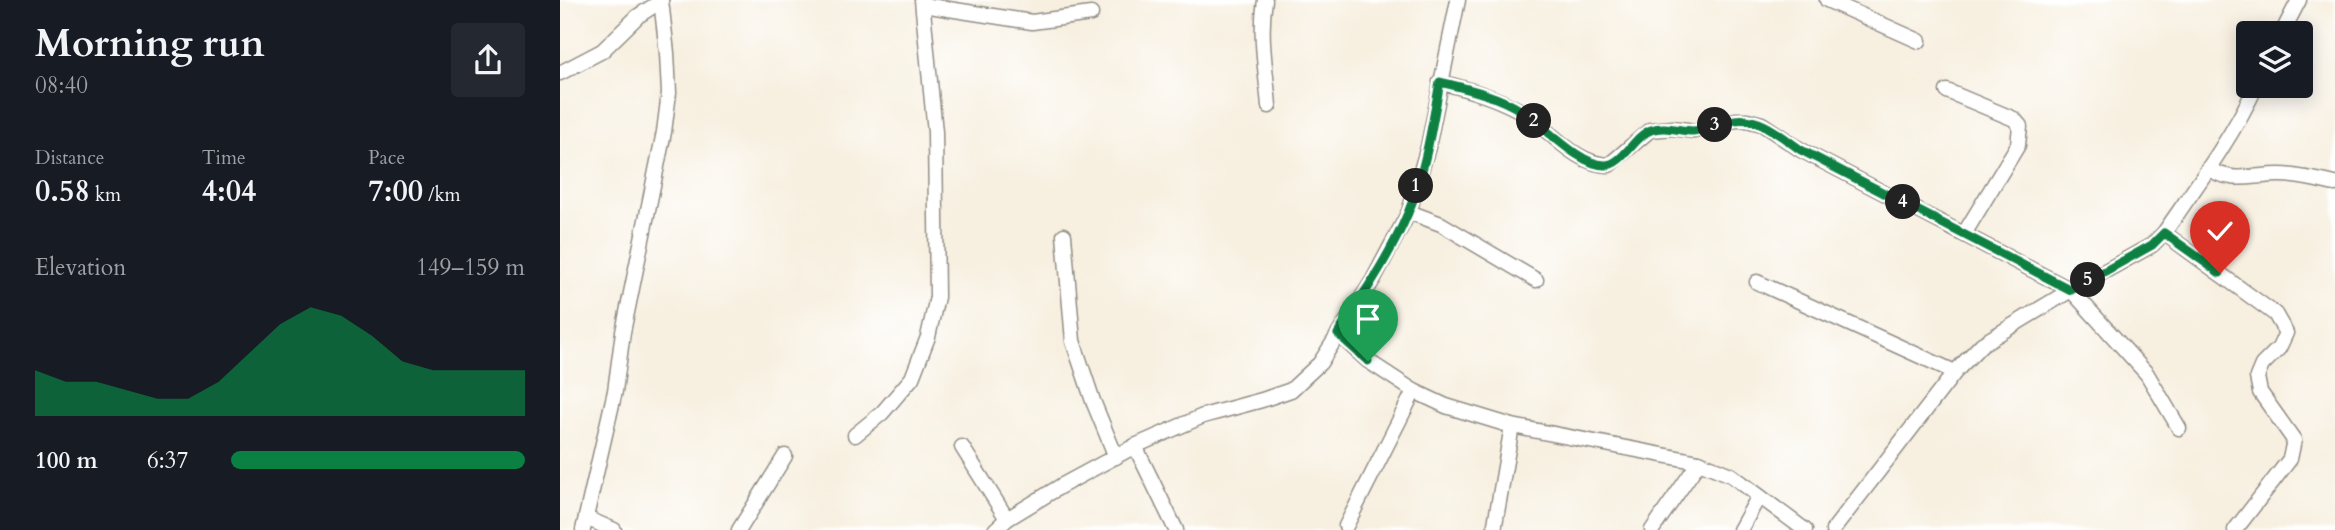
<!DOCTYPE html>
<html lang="en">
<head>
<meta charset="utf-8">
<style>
  body { margin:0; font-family:Cardo,serif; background:#242831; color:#f1f3f6; height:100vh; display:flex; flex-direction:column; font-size:26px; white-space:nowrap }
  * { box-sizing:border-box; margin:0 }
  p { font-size:23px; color:#9ea1a6 }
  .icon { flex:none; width:38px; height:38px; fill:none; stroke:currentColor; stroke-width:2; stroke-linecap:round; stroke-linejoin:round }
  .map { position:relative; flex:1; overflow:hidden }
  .details { display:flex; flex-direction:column; background:#171b24; width:560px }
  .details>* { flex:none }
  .tools { position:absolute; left:1676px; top:21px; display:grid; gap:14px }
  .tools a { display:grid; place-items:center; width:77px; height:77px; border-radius:7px; background:#171b24; box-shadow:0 4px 18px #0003; font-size:35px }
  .pin { position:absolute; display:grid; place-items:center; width:60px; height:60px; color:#fff; margin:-72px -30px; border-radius:50% 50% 50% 0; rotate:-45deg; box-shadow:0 0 7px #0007 }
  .pin .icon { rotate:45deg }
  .km { position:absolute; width:35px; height:35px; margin:-18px; border-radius:50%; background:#222; color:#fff; font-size:19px; line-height:35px; text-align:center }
  .round { display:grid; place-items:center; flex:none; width:74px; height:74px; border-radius:7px; background:#242831 }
  .head { display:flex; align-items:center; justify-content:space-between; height:119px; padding:0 35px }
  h1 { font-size:38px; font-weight:800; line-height:52px }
  .figures { display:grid; grid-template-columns:repeat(3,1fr); gap:10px; height:119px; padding:7px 35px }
  .figures div { display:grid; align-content:center }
  .figures b { font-size:30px; font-weight:800 }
  .figures small { font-size:19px; font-weight:400 }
  .figures p { font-size:19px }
  .chart { height:196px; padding:14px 35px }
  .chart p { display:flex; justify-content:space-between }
  .chart svg { width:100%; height:126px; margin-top:7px; fill:#0b8043; opacity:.7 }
  ul { padding:0 35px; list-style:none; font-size:23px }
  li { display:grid; grid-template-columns:112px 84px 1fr; align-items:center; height:52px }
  li i { height:18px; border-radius:9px; background:#0b8043 }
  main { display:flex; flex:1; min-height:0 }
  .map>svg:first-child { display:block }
</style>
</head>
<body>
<main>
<section class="details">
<div class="head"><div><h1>Morning run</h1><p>08:40</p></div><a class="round"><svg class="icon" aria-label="share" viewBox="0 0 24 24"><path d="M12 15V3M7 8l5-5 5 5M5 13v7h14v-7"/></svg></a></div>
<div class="figures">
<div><p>Distance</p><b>0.58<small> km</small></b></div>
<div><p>Time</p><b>4:04</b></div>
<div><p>Pace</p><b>7:00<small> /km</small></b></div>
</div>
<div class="chart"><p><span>Elevation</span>149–159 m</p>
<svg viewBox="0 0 160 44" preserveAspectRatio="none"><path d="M0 44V28L10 32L20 32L30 35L40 38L50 38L60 32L70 22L80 12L90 6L100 9L110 16L120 25L130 28L140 28L150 28L160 28V44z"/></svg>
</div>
<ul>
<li><b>100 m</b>6:37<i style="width:100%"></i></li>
</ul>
</section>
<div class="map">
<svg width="1775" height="530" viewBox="0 0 1775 530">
  <rect width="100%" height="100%" fill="#fff"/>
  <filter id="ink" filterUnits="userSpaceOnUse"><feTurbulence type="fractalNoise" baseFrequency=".0143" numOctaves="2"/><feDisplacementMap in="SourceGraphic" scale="14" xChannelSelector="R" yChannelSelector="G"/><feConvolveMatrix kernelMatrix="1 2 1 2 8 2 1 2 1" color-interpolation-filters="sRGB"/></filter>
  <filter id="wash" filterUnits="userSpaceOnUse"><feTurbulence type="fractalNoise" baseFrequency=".00686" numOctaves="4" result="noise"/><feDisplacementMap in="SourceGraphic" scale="28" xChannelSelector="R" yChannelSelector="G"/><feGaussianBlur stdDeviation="1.57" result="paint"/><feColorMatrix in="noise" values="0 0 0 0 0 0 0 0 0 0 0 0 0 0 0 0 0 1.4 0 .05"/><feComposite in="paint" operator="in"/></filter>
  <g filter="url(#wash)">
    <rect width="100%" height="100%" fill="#f7efdf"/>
  </g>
  <g filter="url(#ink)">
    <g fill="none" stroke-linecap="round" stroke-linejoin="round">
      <defs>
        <g id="minor">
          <path d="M 705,0 C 699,36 706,70 709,106"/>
          <polyline points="1267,0 1359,41"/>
          <polyline points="363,5 472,22 531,14"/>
          <polyline points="1722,33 1739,0"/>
          <polyline points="0,73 42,51 78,16 101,1"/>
          <path d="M 880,82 C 907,89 932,96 957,109 C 987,125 1013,165 1049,165 L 1090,130 L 1113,128 L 1134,131 L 1176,120 L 1187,120 L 1202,124 L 1241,150 L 1511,290 L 1587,374 L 1619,428"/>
          <polyline points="1387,91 1454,119 1460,126 1458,145 1404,234"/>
          <path d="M 1648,168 C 1671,184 1694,175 1719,175 C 1738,175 1757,180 1775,184"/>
          <polyline points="849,212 881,224 976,280"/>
          <polyline points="1604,233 1715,314 1726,333 1719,348 1702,365 1697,377 1700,392 1734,440 1730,459 1675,530"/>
          <polyline points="504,235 513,341 533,401 556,457"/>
          <polyline points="1197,282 1395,372"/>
          <polyline points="778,334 808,361 854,391 886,406 952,426 1139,462 1171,475 1245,530"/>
          <polyline points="295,435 322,413 352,378 368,337 377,297 375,132 362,0"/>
          <polyline points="575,446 616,530"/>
          <polyline points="402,447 447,519"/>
          <polyline points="26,518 54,530"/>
          <polyline points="786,526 854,391"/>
          <polyline points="23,530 55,391 63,332 104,132 109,93 107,53 101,0"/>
          <polyline points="179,530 225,456"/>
          <polyline points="435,530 447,519 501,486 575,446 643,416 702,400 731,390 760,363 813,280 849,212 868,147 898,0"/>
          <polyline points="934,530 952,426"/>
          <polyline points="1092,530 1139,462"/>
          <polyline points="1180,530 1199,496"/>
          <path d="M 1273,530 L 1395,372 L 1422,344 L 1511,290 L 1592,245 L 1604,233 C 1637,185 1672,138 1696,86"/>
        </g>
      </defs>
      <use href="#minor" stroke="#918d85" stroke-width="17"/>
      <use href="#minor" stroke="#fff" stroke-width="14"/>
    </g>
  </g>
  <g fill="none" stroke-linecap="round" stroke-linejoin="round" filter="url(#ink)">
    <defs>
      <path id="route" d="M 808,361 L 778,334 C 803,295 830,256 848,213 C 865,172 872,126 880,82 C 908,89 936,95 960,110 C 983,124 1018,165 1045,165 C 1063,165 1074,136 1091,130 C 1105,125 1119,131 1133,131 C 1147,130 1161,122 1175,120 C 1199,116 1222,137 1241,150 L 1511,290 L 1592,245 L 1604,233 L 1660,273"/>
    </defs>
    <use href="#route" stroke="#fff" stroke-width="14"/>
    <use href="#route" stroke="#0b8043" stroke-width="9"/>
  </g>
</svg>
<div class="tools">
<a><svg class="icon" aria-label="layers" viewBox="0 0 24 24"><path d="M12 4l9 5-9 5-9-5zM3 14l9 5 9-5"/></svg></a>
</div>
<div class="pin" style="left:808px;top:361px;background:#1e9e55"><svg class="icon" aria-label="arrive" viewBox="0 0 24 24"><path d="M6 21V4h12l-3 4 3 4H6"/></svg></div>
<div class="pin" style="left:1660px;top:273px;background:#d93025"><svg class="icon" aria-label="check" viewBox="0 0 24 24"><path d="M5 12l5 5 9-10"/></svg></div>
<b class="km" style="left:856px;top:186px">1</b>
<b class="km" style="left:974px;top:121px">2</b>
<b class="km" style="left:1155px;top:125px">3</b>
<b class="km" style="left:1343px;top:202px">4</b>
<b class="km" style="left:1528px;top:280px">5</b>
</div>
</main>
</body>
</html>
